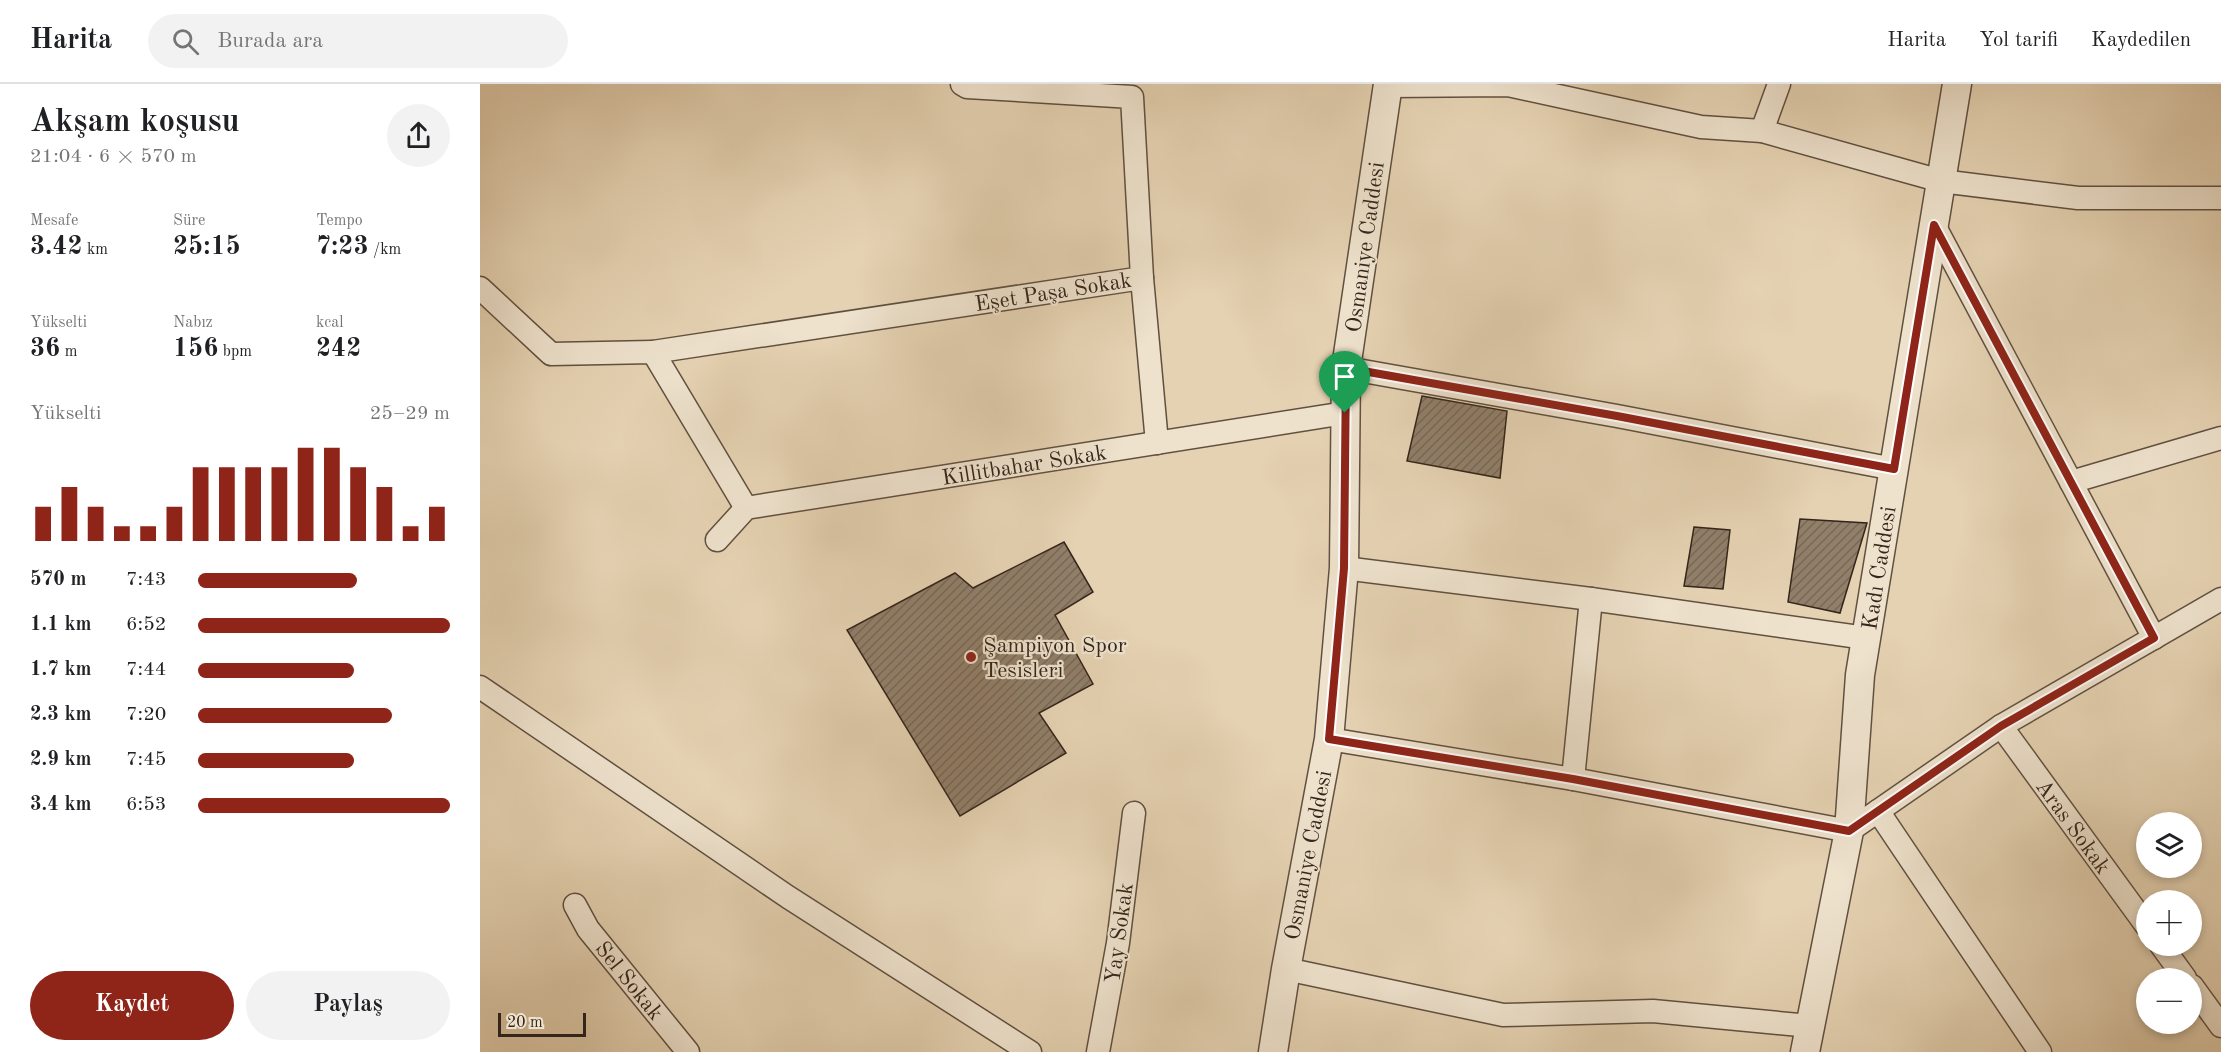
<!DOCTYPE html>
<html lang="tr">
<head>
<meta charset="utf-8">
<style>
  body { margin:0; font-family:"Old Standard TT",serif; background:#f2f2f2; color:#202124; height:100vh; display:flex; flex-direction:column; font-size:22px; white-space:nowrap }
  * { box-sizing:border-box; margin:0 }
  p { font-size:20px; color:#757577 }
  .icon { flex:none; width:33px; height:33px; fill:none; stroke:currentColor; stroke-width:2; stroke-linecap:round; stroke-linejoin:round }
  .map { position:relative; flex:1; overflow:hidden }
  .panel { display:flex; flex-direction:column; background:#fff; width:480px }
  .panel>* { flex:none }
  .fabs { position:absolute; left:1656px; top:728px; display:grid; gap:12px }
  .fabs a { display:grid; place-items:center; width:66px; height:66px; border-radius:50%; background:#fff; box-shadow:0 3px 9px #0003; font-size:30px }
  .scale { position:absolute; left:18px; bottom:15px; width:88px; box-sizing:border-box; padding-left:6px; border:3px solid #35251b; border-top:0; font-size:16px; line-height:21px; white-space:nowrap; color:#35251b; -webkit-text-stroke:4px #eee2cd; paint-order:stroke }
  .pin { position:absolute; display:grid; place-items:center; width:51px; height:51px; color:#fff; margin:-62px -26px; border-radius:50% 50% 50% 0; rotate:-45deg; box-shadow:0 0 6px #0007 }
  .pin .icon { rotate:45deg }
  .round { display:grid; place-items:center; flex:none; width:63px; height:63px; border-radius:32px; background:#f2f2f2 }
  .headline { display:flex; align-items:center; justify-content:space-between; height:102px; padding:0 30px }
  h1 { font-size:33px; font-weight:700; line-height:45px }
  .stats { display:grid; grid-template-columns:repeat(3,1fr); gap:9px; height:102px; padding:6px 30px }
  .stats div { display:grid; align-content:center }
  .stats b { font-size:26px; font-weight:700 }
  .stats small { font-size:16px; font-weight:400 }
  .stats p { font-size:16px }
  .chart { height:168px; padding:12px 30px }
  .chart p { display:flex; justify-content:space-between }
  .chart svg { width:100%; height:108px; margin-top:6px; stroke:#8f2418; stroke-width:6 }
  .action { display:flex; gap:12px; margin-top:auto; padding:12px 30px }
  .action a { flex:1; height:69px; border-radius:36px; background:#8f2418; color:#fff; font-size:24px; font-weight:700; line-height:69px; text-align:center }
  .action a+a { background:#f2f2f2; color:#202124 }
  ul { padding:0 30px; list-style:none; font-size:20px }
  li { display:grid; grid-template-columns:96px 72px 1fr; align-items:center; height:45px }
  li i { height:15px; border-radius:8px; background:#8f2418 }
  header { display:flex; align-items:center; gap:36px; box-sizing:border-box; height:84px; padding:0 30px; background:#fff; border-bottom:2px solid #e0e0e0 }
  header strong { font-size:28px }
  nav { display:flex; gap:33px; margin-inline-start:auto; font-size:21px }
  .search { width:420px; height:54px; background:#f2f2f2; display:flex; align-items:center; gap:15px; box-sizing:border-box; padding:0 21px; border-radius:33px; color:#757577; font-size:22px }
  main { display:flex; flex:1; min-height:0 }
  .map>svg:first-child { display:block }
</style>
</head>
<body>
<header>
<strong>Harita</strong>
<div class="search"><svg class="icon" aria-label="search" viewBox="0 0 24 24"><circle cx="10" cy="10" r="6"/><path d="M15 15l6 6"/></svg>Burada ara</div>
<nav><a>Harita</a><a>Yol tarifi</a><a>Kaydedilen</a></nav>
</header>
<main>
<section class="panel">
<div class="headline"><div><h1>Akşam koşusu</h1><p>21:04 · 6 × 570 m</p></div><a class="round"><svg class="icon" aria-label="share" viewBox="0 0 24 24"><path d="M12 15V3M7 8l5-5 5 5M5 13v7h14v-7"/></svg></a></div>
<div class="stats">
<div><p>Mesafe</p><b>3.42<small> km</small></b></div>
<div><p>Süre</p><b>25:15</b></div>
<div><p>Tempo</p><b>7:23<small> /km</small></b></div>
</div>
<div class="stats">
<div><p>Yükselti</p><b>36<small> m</small></b></div>
<div><p>Nabız</p><b>156<small> bpm</small></b></div>
<div><p>kcal</p><b>242</b></div>
</div>
<div class="chart"><p><span>Yükselti</span>25–29 m</p>
<svg viewBox="0 0 160 44" preserveAspectRatio="none"><path d="M5 44V30M15 44V22M25 44V30M35 44V38M45 44V38M55 44V30M65 44V14M75 44V14M85 44V14M95 44V14M105 44V6M115 44V6M125 44V14M135 44V22M145 44V38M155 44V30"/></svg>
</div>
<ul>
<li><b>570 m</b>7:43<i style="width:63%"></i></li>
<li><b>1.1 km</b>6:52<i style="width:100%"></i></li>
<li><b>1.7 km</b>7:44<i style="width:62%"></i></li>
<li><b>2.3 km</b>7:20<i style="width:77%"></i></li>
<li><b>2.9 km</b>7:45<i style="width:62%"></i></li>
<li><b>3.4 km</b>6:53<i style="width:100%"></i></li>
</ul>
<div class="action"><a>Kaydet</a><a>Paylaş</a></div>
</section>
<div class="map">
<svg width="1741" height="968" viewBox="0 0 1741 968">
  <defs>
    <pattern id="building-hatch" width="6" height="6" patternUnits="userSpaceOnUse" patternTransform="scale(1.5)"><rect width="6" height="6" fill="#917f6a"/><path d="M-1 1l2-2M0 6l6-6M5 7l2-2" fill="none" stroke="#776856"/></pattern>
  </defs>
  <rect width="100%" height="100%" fill="#e5d2b2"/>
  <filter id="stains"><feTurbulence type="fractalNoise" baseFrequency=".00333" numOctaves="4"/><feColorMatrix values="0 0 0 0 .2 0 0 0 0 .09 0 0 0 0 .02 0 0 0 .5 -.17"/></filter>
  <radialGradient id="worn" r=".72"><stop offset=".6" stop-color="#630" stop-opacity="0"/><stop offset="1" stop-color="#630" stop-opacity=".3"/></radialGradient>
  <g fill="url(#building-hatch)" stroke="#35251b" stroke-width="1.5">
    <polygon points="942,312 1027,327 1020,394 927,377"/>
    <polygon points="1320,435 1387,439 1360,529 1308,518"/>
    <polygon points="1214,443 1250,446 1243,505 1204,502"/>
    <polygon points="584,458 613,508 575,531 613,600 559,629 586,669 480,732 367,546 475,489 493,504"/>
  </g>
  <g fill="none" stroke-linecap="round" stroke-linejoin="round">
    <defs>
      <g id="minor">
        <polyline points="908,2 1028,1 1221,43 1282,47 1461,97 1598,114 1741,114"/>
        <polyline points="1282,47 1299,0"/>
        <polyline points="1454,141 1674,554"/>
        <polyline points="662,194 677,359"/>
        <polyline points="0,204 71,270 173,268 266,424"/>
        <polyline points="173,268 662,194 652,13 487,3 482,0"/>
        <polyline points="866,284 1137,332 1414,385"/>
        <polyline points="1591,398 1741,354"/>
        <polyline points="237,456 266,424 865,329"/>
        <polyline points="864,484 1111,515 1386,554"/>
        <polyline points="0,603 308,813 550,968"/>
        <polyline points="1521,642 1666,841"/>
        <polyline points="849,655 1093,695 1111,515"/>
        <polyline points="1093,695 1369,747 1521,642 1741,515"/>
        <polyline points="1398,727 1560,968"/>
        <polyline points="95,821 108,845 208,968"/>
        <polyline points="1681,861 1705,894"/>
        <polyline points="806,885 1023,931 1173,927 1330,942"/>
        <polyline points="1712,902 1741,942"/>
        <polyline points="618,968 638,859 654,729"/>
      </g>
      <g id="tertiary">
        <polyline points="793,968 806,885 849,655 864,484 866,284 908,0"/>
        <polyline points="1325,968 1369,747 1380,591 1477,0"/>
      </g>
    </defs>
    <use href="#minor" stroke="#615041" stroke-width="25"/>
    <use href="#tertiary" stroke="#615041" stroke-width="31"/>
    <use href="#minor" stroke="#eee2cd" stroke-width="22"/>
    <use href="#tertiary" stroke="#eee2cd" stroke-width="28"/>
  </g>
  <g fill="none" stroke-linecap="round" stroke-linejoin="round">
    <defs>
      <polygon id="route" points="1454,141 1674,554 1521,642 1369,747 1093,695 849,655 864,484 866,284 1137,332 1414,385"/>
    </defs>
    <use href="#route" stroke="#fff" stroke-width="12"/>
    <use href="#route" stroke="#8f2418" stroke-width="8"/>
  </g>
  <circle fill="#8f2418" stroke="#eee2cd" stroke-width="2" cx="491" cy="573" r="6"/>
  <g text-anchor="middle" stroke-width="4.5" stroke-linejoin="round" paint-order="stroke">
    <g font-size="22" fill="#35251b" stroke="#eee2cd">
      <text transform="translate(884 163) rotate(-82)" y="8">Osmaniye Caddesi</text>
      <text transform="translate(573 207) rotate(-9)" y="8">Eşet Paşa Sokak</text>
      <text transform="translate(544 380) rotate(-9)" y="8">Killitbahar Sokak</text>
      <text transform="translate(1398 484) rotate(-81)" y="8">Kadı Caddesi</text>
      <text transform="translate(1594 742) rotate(54)" y="8">Aras Sokak</text>
      <text transform="translate(827 771) rotate(-79)" y="8">Osmaniye Caddesi</text>
      <text transform="translate(638 849) rotate(-82)" y="8">Yay Sokak</text>
      <text transform="translate(150 896) rotate(51)" y="8">Sel Sokak</text>
    </g>
    <g font-size="22" fill="#35251b" stroke="#eee2cd" text-anchor="start">
      <text x="503" y="568">Şampiyon Spor<tspan x="503" dy="25">Tesisleri</tspan></text>
    </g>
  </g>
  <rect width="100%" height="100%" filter="url(#stains)"/>
  <rect width="100%" height="100%" fill="url(#worn)"/>
</svg>
<div class="fabs">
<a><svg class="icon" aria-label="layers" viewBox="0 0 24 24"><path d="M12 4l9 5-9 5-9-5zM3 14l9 5 9-5"/></svg></a>
<a>+</a>
<a>−</a>
</div>
<div class="scale">20 m</div>
<div class="pin" style="left:865px;top:329px;background:#1e9e55"><svg class="icon" aria-label="arrive" viewBox="0 0 24 24"><path d="M6 21V4h12l-3 4 3 4H6"/></svg></div>
</div>
</main>
</body>
</html>
